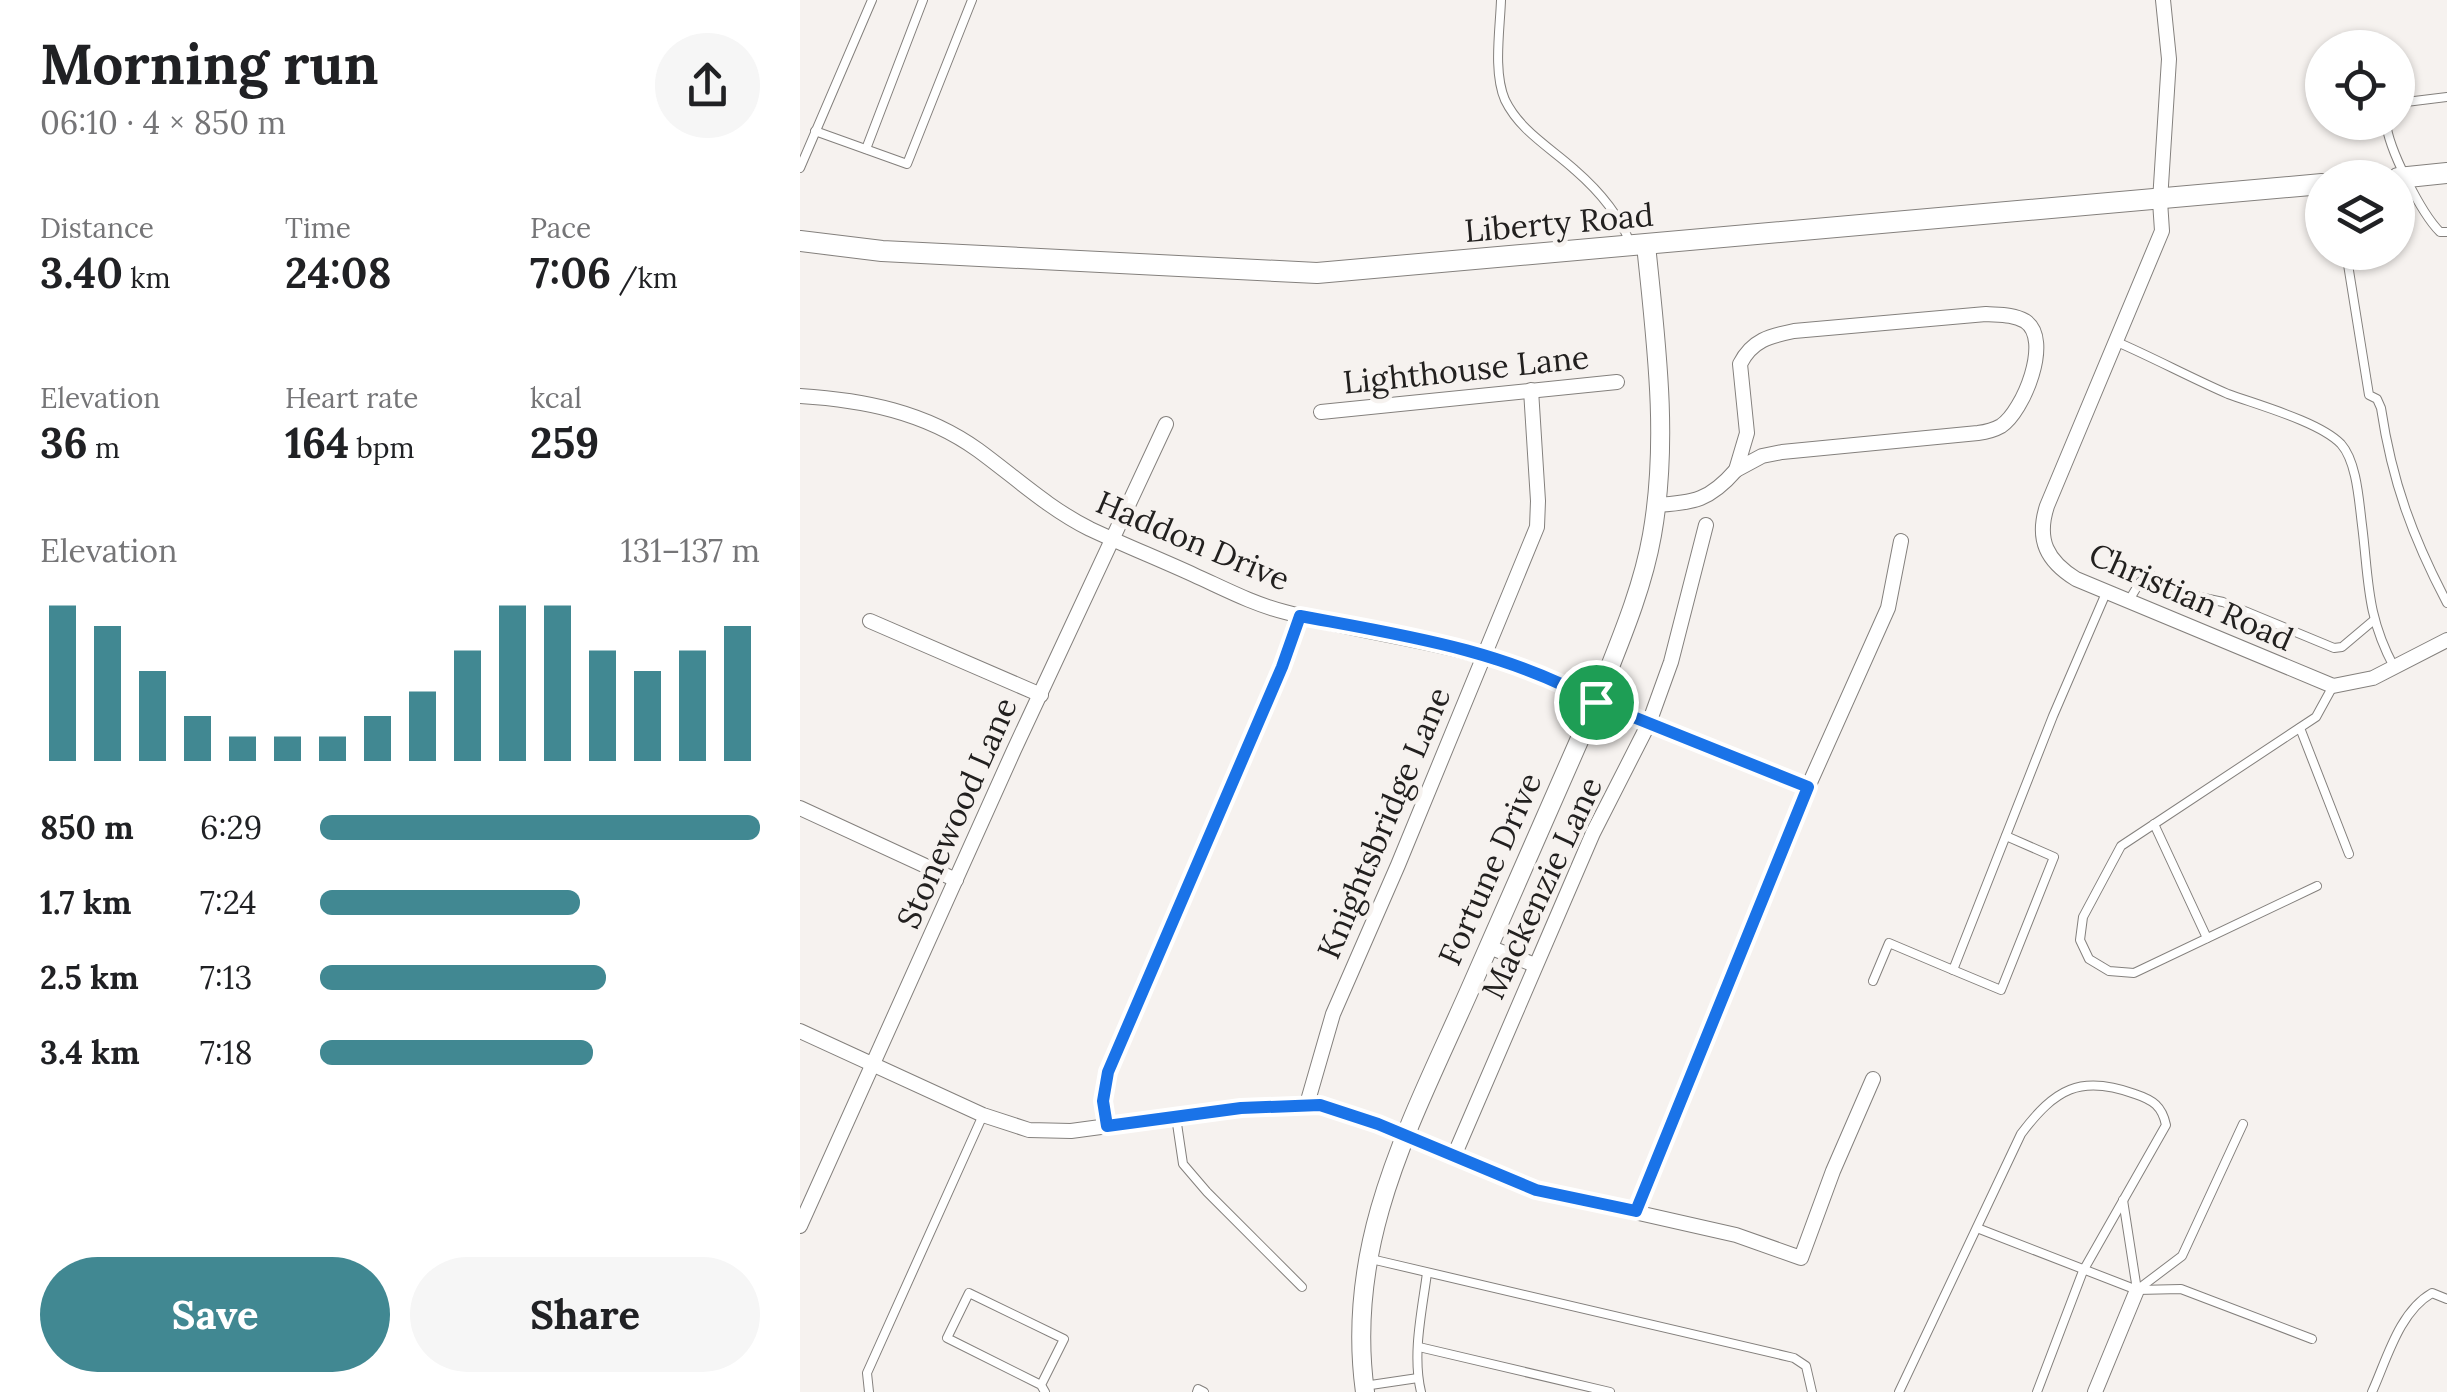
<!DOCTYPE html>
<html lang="en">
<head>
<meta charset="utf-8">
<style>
  body { margin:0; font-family:Lora,serif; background:#f6f6f6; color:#202124; height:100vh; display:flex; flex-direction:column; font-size:38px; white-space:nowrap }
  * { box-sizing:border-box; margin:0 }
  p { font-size:32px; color:#757577 }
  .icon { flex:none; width:55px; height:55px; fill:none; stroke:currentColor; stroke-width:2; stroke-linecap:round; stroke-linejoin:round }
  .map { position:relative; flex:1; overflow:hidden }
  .details { display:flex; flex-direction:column; background:#fff; width:800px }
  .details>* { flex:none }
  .tools { position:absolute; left:1505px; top:30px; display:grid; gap:20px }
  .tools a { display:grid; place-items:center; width:110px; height:110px; border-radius:50%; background:#fff; box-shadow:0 2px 8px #0004; font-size:50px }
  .pin { position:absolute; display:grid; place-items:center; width:85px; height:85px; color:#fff; margin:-42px; border:5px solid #fff; border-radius:50%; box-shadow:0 2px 10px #0007 }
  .round { display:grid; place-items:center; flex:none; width:105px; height:105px; border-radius:52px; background:#f6f6f6 }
  .overview { display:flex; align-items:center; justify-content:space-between; height:170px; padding:0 40px }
  h1 { font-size:55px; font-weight:700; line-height:75px }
  .stats { display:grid; grid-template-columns:repeat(3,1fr); gap:15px; height:170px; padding:10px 40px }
  .stats div { display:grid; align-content:center }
  .stats b { font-size:42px; font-weight:700 }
  .stats small { font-size:28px; font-weight:400 }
  .stats p { font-size:28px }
  .chart { height:280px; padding:20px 40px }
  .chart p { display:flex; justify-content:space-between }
  .chart svg { width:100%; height:180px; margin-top:10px; stroke:#418892; stroke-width:6 }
  .cta { display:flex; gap:20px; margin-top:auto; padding:20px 40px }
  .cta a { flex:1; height:115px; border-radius:60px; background:#418892; color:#fff; font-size:40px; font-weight:700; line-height:115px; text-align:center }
  .cta a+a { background:#f6f6f6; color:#202124 }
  ul { padding:0 40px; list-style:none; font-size:32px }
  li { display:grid; grid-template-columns:160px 120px 1fr; align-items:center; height:75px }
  li i { height:25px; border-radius:12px; background:#418892 }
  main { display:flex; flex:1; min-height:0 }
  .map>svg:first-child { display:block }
</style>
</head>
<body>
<main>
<section class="details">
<div class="overview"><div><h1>Morning run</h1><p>06:10 · 4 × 850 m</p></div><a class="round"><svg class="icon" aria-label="share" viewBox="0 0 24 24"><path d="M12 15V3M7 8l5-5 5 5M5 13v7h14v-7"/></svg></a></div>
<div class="stats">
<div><p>Distance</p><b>3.40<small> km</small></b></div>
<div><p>Time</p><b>24:08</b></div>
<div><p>Pace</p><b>7:06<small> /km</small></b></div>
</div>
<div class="stats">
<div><p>Elevation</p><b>36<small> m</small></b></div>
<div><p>Heart rate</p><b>164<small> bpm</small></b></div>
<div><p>kcal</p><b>259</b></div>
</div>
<div class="chart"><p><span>Elevation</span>131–137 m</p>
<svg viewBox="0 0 160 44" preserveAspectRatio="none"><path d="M5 44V6M15 44V11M25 44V22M35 44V33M45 44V38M55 44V38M65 44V38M75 44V33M85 44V27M95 44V17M105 44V6M115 44V6M125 44V17M135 44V22M145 44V17M155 44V11"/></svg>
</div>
<ul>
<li><b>850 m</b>6:29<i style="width:100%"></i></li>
<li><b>1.7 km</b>7:24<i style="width:59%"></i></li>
<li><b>2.5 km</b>7:13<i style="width:65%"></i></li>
<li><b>3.4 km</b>7:18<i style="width:62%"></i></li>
</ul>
<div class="cta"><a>Save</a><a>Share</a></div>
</section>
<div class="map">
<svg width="1647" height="1392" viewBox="0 0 1647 1392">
  <rect width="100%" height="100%" fill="#f6f2ef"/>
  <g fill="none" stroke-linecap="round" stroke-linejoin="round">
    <defs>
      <g id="service">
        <path d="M 701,0 C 700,30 693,72 705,100 C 720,131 751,148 775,170 C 798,190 819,214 830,243"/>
        <polyline points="1598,103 1647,97"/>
        <path d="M 1586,122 C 1588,148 1621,213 1640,232 L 1647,232"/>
        <polyline points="15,131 107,164 172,0"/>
        <polyline points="66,149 123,0"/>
        <polyline points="0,168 72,0"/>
        <path d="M 1546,252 L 1569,395 L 1577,399 L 1581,408 C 1592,482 1613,538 1647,603"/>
        <path d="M 1317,342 C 1354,358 1391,378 1428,394 C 1458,405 1520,422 1541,444 C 1557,462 1559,502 1562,525 C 1569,580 1566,615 1594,667"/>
        <polyline points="1328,602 1340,582 1350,575 1385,594 1423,602 1534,648 1542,647 1574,620"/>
        <polyline points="1500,728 1549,854"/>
        <polyline points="1354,824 1407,938"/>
        <polyline points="1517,886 1334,973 1309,971 1289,959 1280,940 1283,917 1321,846 1516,717 1533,686"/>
        <polyline points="1153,970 1201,990 1254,857 1206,836"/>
        <polyline points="1073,981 1089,943 1153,970 1253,716 1306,593"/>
        <polyline points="376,1117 383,1164 407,1192 502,1287"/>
        <polyline points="1323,1200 1337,1290"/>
        <polyline points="1177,1228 1337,1290 1381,1289 1512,1339"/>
        <polyline points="571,1259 994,1358 1006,1366 1012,1392"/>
        <polyline points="1337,1290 1382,1256 1443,1124"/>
        <polyline points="619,1347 810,1392"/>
        <polyline points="241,1385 264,1339 169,1293 147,1338 241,1385 245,1392"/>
        <polyline points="564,1386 618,1378"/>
        <polyline points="69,1392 67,1373 183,1115"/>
        <polyline points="397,1392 398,1389 404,1392"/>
        <path d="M 621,1392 C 612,1354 622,1311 627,1273"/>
        <path d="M 1099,1392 L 1221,1134 C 1255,1089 1280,1074 1335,1094 C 1353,1100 1362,1106 1366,1125 L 1283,1271 L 1237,1392"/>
        <path d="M 1572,1392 C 1587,1359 1599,1312 1632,1293 L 1647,1299"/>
      </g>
      <g id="minor">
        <path d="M 1363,0 L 1369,59 L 1360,201 L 1362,231 L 1247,506 C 1236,540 1247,561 1276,579 L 1533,686 L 1573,678 L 1647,640"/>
        <path d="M 1186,314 C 1199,315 1213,314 1225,321 C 1253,339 1223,412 1201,426 C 1194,430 1186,432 1178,433 L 982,452 L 962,456 L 936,470 L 947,433 L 940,364 C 952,340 970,336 994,331 Z"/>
        <path d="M 0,396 C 64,400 125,412 178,450 C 215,477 248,508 290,529 C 324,545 359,559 394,575 C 423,588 453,604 485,612 C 595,642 692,643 796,702 L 1008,787"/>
        <polyline points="521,412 817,382"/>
        <path d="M 856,505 C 894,503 910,500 936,470"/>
        <polyline points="70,621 241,695"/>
        <polyline points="0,808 156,880"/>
        <polyline points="689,947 735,965"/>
        <polyline points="0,1031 183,1115 229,1130 271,1131 441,1108 520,1105 578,1124 737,1190 936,1235 1001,1258 1033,1171 1073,1079"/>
        <polyline points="507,1104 533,1014 598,865 737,527 738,501 731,390"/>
        <polyline points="307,1127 303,1101 308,1072 482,667 500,616"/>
        <polyline points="654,1156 793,833 849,723 871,662 906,525"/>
        <polyline points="836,1211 1008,787 1088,608 1101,541"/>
        <polyline points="0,1226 214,750 366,424"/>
        <polyline points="1295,1392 1337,1290"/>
      </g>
      <path id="tertiary" d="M 565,1392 C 544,1241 612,1121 671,987 C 713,892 754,797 796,702 C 817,648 842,592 852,535 C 869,439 856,342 846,245"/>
      <g id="secondary">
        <polyline points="1598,178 1647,173"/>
        <polyline points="0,241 82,251 517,273 1522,184"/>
      </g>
    </defs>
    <use href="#service" stroke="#84807d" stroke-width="10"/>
    <use href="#minor" stroke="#84807d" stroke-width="16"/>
    <use href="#tertiary" stroke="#84807d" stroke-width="20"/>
    <use href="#secondary" stroke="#84807d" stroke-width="22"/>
    <use href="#service" stroke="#fff" stroke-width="8"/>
    <use href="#minor" stroke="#fff" stroke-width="14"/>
    <use href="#tertiary" stroke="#fff" stroke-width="18"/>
    <use href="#secondary" stroke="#fff" stroke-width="20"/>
  </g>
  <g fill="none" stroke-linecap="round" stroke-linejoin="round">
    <defs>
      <path id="route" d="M 500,616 C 602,635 705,650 796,702 L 1008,787 L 836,1211 L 736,1190 L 578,1124 L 520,1105 L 441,1108 L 307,1126 L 303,1101 L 308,1072 L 482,667 Z"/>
    </defs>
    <use href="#route" stroke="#fff" stroke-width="20"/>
    <use href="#route" stroke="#1a73e8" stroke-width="12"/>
  </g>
  <g text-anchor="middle" stroke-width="9" stroke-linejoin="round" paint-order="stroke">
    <g font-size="32" fill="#22201f" stroke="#f6f2ef">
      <text transform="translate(759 223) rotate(-5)" y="11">Liberty Road</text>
      <text transform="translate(666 370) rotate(-6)" y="11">Lighthouse Lane</text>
      <text transform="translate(393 541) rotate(23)" y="11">Haddon Drive</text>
      <text transform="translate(1391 597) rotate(24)" y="11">Christian Road</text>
      <text transform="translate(157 813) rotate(-66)" y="11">Stonewood Lane</text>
      <text transform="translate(584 823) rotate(-67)" y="11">Knightsbridge Lane</text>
      <text transform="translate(690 869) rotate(-66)" y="11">Fortune Drive</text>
      <text transform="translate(742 888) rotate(-65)" y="11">Mackenzie Lane</text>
    </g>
  </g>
</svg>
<div class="tools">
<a><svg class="icon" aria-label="locate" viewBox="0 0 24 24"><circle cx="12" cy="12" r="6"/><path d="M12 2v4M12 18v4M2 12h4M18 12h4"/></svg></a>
<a><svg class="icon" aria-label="layers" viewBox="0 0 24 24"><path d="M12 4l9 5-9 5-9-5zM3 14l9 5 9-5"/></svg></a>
</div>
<div class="pin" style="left:796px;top:702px;background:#1e9e55"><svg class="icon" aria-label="arrive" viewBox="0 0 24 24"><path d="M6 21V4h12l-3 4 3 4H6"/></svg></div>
</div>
</main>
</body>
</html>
